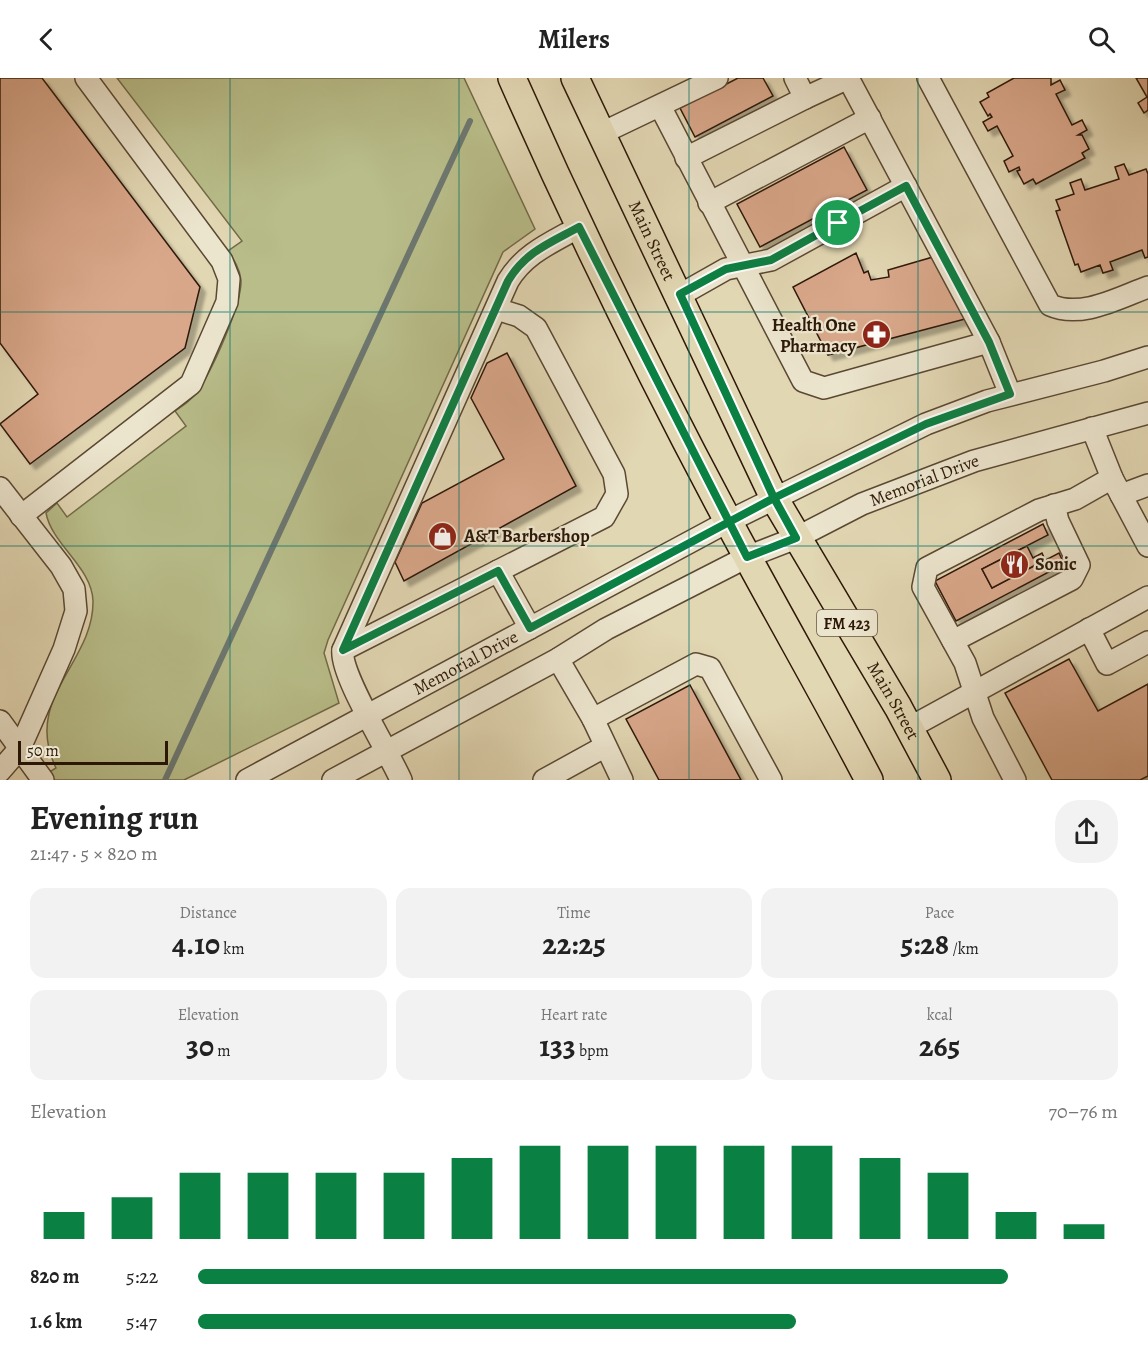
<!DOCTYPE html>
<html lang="en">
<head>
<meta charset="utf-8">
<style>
  body { margin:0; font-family:Alegreya,serif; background:#f2f2f2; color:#222; height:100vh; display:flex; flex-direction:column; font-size:22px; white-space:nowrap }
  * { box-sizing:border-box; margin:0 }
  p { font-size:20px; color:#767676 }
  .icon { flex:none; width:33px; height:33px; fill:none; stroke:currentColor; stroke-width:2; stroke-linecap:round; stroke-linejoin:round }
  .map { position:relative; height:702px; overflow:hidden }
  .details { display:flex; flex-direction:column; background:#fff; flex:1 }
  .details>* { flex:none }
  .scale { position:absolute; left:18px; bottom:15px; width:150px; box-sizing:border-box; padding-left:6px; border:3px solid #2d1808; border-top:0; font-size:16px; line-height:21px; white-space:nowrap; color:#2d1808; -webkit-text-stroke:4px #ece5ce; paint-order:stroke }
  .pin { position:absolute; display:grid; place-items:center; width:51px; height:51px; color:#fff; margin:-26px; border:3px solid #fff; border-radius:50%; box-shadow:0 2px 6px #0007 }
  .round { display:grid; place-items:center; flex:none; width:63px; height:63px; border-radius:24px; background:#f2f2f2 }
  .summary { display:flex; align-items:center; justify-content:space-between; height:102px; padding:0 30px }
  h1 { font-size:33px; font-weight:700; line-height:45px }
  .stats { display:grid; grid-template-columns:repeat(3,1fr); gap:9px; height:102px; padding:6px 30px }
  .stats div { display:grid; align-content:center; border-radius:15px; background:#f2f2f2; text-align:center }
  .stats b { font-size:30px; font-weight:700 }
  .stats small { font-size:16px; font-weight:400 }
  .stats p { font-size:16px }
  .chart { height:168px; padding:12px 30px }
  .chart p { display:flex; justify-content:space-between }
  .chart svg { width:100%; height:108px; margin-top:6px; stroke:#0b8043; stroke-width:6 }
  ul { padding:0 30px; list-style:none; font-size:20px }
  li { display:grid; grid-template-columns:96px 72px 1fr; align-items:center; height:45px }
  li i { height:15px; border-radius:8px; background:#0b8043 }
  header { display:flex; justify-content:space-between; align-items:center; height:78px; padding:0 30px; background:#fff; font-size:27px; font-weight:700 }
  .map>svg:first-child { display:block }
</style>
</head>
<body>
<header><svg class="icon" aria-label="back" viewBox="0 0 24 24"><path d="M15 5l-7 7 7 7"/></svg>Milers<svg class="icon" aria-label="search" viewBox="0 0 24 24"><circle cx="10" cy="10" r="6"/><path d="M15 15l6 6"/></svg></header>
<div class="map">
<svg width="1148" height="702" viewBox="0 0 1148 702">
  <defs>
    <filter id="shadow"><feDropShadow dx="5.5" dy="5.5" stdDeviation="1.5" flood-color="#0004"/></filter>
  </defs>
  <rect width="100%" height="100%" fill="#e2d7b3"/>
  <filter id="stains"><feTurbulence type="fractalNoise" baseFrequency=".00333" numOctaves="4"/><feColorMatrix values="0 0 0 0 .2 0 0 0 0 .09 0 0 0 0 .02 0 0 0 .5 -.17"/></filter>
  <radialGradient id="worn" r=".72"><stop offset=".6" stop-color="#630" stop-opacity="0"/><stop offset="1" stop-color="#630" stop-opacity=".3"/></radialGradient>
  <path fill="#b8bd89" stroke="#726a48" stroke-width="1.5" d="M 117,0 L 464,0 L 535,151 L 503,174 L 328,562 L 324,575 L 339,625 L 184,702 L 37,702 L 56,690 C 22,620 94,585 93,523 C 92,489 52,467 46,435 L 57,425 L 67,439 L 186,348 L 175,333 C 184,327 193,321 199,311 C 213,290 242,226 241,202 C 240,191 234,182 228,173 L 242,163 Z"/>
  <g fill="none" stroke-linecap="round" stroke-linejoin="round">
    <polyline stroke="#6d7770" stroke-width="6" points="165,702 470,43"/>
  </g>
  <g fill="#d9a78a" stroke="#2d1808" stroke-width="1.5" filter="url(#shadow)">
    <polygon points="0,0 42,0 200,209 185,270 30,386 0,346 38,316 0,265"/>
    <polygon points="738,0 763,0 773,18 695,59 680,30"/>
    <polygon points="1014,0 1051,0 1051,7 1060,2 1065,12 1056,16 1072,47 1082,42 1087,52 1078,57 1082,57 1089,71 1082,75 1085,80 1036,106 1033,101 1024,106 1017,93 1020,92 1019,89 1009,94 1004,83 1013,78 997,48 988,53 983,44 992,39 990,36 988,38 980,24 989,19 987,15"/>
    <polygon points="1136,0 1148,0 1148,32 1144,35 1138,25 1147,19"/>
    <polygon points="844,69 867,112 760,169 737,126"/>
    <polygon points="1124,86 1129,97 1146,91 1148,96 1148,179 1145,180 1142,172 1110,184 1113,192 1103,195 1100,187 1081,194 1078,186 1075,187 1056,133 1060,132 1056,122 1074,116 1070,105 1081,101 1085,112 1119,101 1115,89"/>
    <polygon points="856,175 864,195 868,193 871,202 889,199 888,192 933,179 965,241 828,277 793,209"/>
    <polygon points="507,275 576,408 404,503 395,484 422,425 504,381 471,320 487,285"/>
    <polygon points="1043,446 1048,457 982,491 992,510 1059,475 1064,486 956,543 935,503"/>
    <polygon points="1027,468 1033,480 1042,475 1045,482 992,510 982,491"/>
    <polygon points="1069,581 1098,633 1148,606 1148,698 1140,702 1052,702 1005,615"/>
    <polygon points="690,607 741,702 659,702 626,641"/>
  </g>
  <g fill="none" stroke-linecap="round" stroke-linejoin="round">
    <defs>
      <g id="minor">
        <polyline points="795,0 805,20 848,0 989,264 1010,316"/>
        <path d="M 928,0 L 1050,227 C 1081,241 1118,220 1148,209"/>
        <polyline points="660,28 803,303 824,310 989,264"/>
        <polyline points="600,56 717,0"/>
        <polyline points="686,80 805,20"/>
        <polyline points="709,125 870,40"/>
        <polyline points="680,217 726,191 771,182 906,108"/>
        <polyline points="1092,350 1112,400 1148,468"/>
        <polyline points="0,410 61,488 74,511 76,533 64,571 20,670 0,693"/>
        <polyline points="1121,417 1148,407"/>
        <polyline points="21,438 191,306 227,224 229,201 222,183 86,0"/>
        <polyline points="498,493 530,550"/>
        <polyline points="1089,551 1107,586 1148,564"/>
        <polyline points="953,563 1072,501 1079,487 1058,443 1054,427"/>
        <polyline points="343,572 604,439 617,416 614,396 536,250 519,238 497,231"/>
        <polyline points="558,581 593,641 622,702"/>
        <polyline points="593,641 696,586 710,590 771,702"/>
        <polyline points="0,643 43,702"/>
        <polyline points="909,650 1148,519"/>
        <path id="s1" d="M 247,702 L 729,443 L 926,346 L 987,323 L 1104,293 L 1148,279"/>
        <path id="s2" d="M 333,702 L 558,581 L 606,551 L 747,479 L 796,460 L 862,426 L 974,383 L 1148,335"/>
        <path d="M 401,702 C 389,674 339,595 343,572 L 508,203 C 525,175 551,165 579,149"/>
        <polyline points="544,702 604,669"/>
        <polyline points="1015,702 983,640 965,585 923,509 927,490 1039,432 1075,421 1112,400"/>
      </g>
      <g id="major">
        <path d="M 512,0 C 584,163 663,323 748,480 C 788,554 830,627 869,702"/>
        <path id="s3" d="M 575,0 L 774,420 L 898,629 L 937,702"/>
      </g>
    </defs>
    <use href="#minor" stroke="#5a4833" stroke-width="24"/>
    <use href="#major" stroke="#2d1808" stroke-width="30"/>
    <use href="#minor" stroke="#ece5ce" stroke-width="21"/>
    <use href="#major" stroke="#e2d7b3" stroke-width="27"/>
  </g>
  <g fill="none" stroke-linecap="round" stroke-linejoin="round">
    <defs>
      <path id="route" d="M 838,145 L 771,182 L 726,191 L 680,216 L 774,420 L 530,550 L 498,493 L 343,572 L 508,203 C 525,174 550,165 579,149 C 635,259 691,369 747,479 L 796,460 L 774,420 L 926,346 L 1010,316 L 989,264 L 906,108 L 838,145"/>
    </defs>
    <use href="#route" stroke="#fff" stroke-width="12"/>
    <use href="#route" stroke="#0b8043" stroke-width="8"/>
  </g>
  <path fill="none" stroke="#0f766e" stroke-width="1.5" stroke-opacity="0.55" d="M 230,0 L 230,702M 459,0 L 459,702M 689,0 L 689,702M 918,0 L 918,702M 0,234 L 1148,234M 0,468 L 1148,468"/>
  <defs>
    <symbol id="pharmacy-disc" viewBox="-11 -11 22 22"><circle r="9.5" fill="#8f2418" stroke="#ece5ce"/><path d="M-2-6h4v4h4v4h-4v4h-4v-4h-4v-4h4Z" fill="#fff"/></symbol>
    <symbol id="shop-disc" viewBox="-11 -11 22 22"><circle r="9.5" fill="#8f2418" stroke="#ece5ce"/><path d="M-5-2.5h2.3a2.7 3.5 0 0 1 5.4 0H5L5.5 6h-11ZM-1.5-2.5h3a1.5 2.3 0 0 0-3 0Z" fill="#fff"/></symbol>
    <symbol id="restaurant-disc" viewBox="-11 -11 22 22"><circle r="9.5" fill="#8f2418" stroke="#ece5ce"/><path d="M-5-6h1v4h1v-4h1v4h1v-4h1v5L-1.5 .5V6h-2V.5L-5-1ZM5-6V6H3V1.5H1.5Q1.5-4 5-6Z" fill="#fff"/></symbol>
  </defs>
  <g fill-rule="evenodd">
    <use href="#pharmacy-disc" x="860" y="240" width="33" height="33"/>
    <use href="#shop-disc" x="426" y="442" width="33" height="33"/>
    <use href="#restaurant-disc" x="998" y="470" width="33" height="33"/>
  </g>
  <g text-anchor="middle" stroke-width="4.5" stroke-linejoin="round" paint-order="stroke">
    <rect fill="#ece5ce" stroke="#665643" stroke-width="1.5" x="817" y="532" width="60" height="26" rx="4.5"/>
    <g font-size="16" font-weight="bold" fill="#2d1808">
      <text x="847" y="551">FM 423</text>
    </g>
    <g font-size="18" fill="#2d1808" stroke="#ece5ce">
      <text dy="6" stroke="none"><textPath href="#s3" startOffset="180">Main Street</textPath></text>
      <text dy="6" stroke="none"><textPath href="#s2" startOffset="664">Memorial Drive</textPath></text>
      <text dy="6" stroke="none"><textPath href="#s1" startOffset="248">Memorial Drive</textPath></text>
      <text dy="6" stroke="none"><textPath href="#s3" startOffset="700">Main Street</textPath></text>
    </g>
    <g font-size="18" font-weight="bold" fill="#2d1808" stroke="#ece5ce" text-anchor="start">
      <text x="856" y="253" text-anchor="end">Health One<tspan x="856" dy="21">Pharmacy</tspan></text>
      <text x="464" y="464">A&amp;T Barbershop</text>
      <text x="1035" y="492">Sonic</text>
    </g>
  </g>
  <rect width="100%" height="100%" filter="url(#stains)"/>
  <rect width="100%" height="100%" fill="url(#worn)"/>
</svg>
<div class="scale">50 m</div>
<div class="pin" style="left:838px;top:145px;background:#1e9e55"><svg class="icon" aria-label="arrive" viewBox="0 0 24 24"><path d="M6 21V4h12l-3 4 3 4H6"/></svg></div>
</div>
<section class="details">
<div class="summary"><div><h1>Evening run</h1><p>21:47 · 5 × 820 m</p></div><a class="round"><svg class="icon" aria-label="share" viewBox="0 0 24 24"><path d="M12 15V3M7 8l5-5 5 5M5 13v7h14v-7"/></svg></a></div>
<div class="stats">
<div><p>Distance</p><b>4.10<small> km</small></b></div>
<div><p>Time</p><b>22:25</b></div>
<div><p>Pace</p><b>5:28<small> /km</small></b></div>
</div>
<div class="stats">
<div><p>Elevation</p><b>30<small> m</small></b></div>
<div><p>Heart rate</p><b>133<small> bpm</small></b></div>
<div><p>kcal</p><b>265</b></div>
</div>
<div class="chart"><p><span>Elevation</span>70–76 m</p>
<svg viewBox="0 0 160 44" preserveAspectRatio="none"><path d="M5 44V33M15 44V27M25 44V17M35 44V17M45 44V17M55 44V17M65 44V11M75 44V6M85 44V6M95 44V6M105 44V6M115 44V6M125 44V11M135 44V17M145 44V33M155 44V38"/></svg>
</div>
<ul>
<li><b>820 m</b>5:22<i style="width:88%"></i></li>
<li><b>1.6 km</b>5:47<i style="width:65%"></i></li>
</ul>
</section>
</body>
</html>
